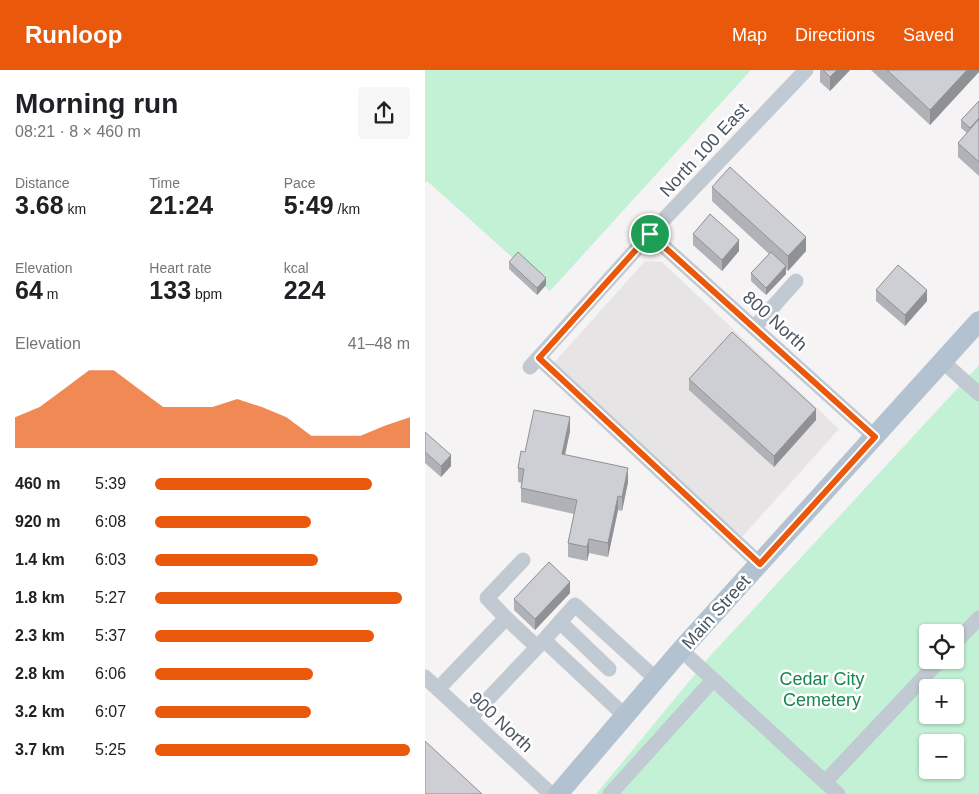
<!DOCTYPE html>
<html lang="en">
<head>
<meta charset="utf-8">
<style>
  body { margin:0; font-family:Arial,sans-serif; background:#f6f6f6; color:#202124; height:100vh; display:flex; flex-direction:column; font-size:19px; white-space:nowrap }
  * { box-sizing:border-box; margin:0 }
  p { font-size:16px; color:#757577 }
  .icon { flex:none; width:28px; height:28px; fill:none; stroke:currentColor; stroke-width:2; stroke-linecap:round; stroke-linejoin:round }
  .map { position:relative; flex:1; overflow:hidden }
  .drawer { display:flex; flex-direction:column; background:#fff; width:425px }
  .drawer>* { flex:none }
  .tools { position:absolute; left:494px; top:554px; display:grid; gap:10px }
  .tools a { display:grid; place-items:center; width:45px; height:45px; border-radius:5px; background:#fff; box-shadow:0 1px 4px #0004; font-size:25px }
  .pin { position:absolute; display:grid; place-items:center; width:42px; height:42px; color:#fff; margin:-21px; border:2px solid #fff; border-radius:50%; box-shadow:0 1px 5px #0007 }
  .round { display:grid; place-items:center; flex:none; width:52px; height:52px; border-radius:5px; background:#f6f6f6 }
  .head { display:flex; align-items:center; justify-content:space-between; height:85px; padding:0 15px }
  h1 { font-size:28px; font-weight:800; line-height:38px }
  .metrics { display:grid; grid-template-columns:repeat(3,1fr); gap:8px; height:85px; padding:5px 15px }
  .metrics div { display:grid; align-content:center }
  .metrics b { font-size:25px; font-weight:800 }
  .metrics small { font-size:14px; font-weight:400 }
  .metrics p { font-size:14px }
  .chart { height:140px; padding:10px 15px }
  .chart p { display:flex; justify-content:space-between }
  .chart svg { width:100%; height:90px; margin-top:5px; fill:#ea580c; opacity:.7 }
  ul { padding:0 15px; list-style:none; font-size:16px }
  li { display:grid; grid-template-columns:80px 60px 1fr; align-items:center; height:38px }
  li i { height:12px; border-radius:6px; background:#ea580c }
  header { display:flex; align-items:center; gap:30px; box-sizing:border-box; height:70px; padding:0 25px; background:#ea580c; color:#fff }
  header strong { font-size:24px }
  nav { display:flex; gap:28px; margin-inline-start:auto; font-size:18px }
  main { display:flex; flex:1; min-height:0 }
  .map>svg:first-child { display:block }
</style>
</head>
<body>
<header>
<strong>Runloop</strong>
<nav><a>Map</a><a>Directions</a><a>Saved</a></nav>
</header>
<main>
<section class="drawer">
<div class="head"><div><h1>Morning run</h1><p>08:21 · 8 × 460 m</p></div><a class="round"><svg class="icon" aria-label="share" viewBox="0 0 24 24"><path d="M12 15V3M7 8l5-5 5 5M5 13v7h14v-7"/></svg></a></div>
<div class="metrics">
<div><p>Distance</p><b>3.68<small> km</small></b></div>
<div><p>Time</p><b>21:24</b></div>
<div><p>Pace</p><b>5:49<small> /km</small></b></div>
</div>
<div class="metrics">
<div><p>Elevation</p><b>64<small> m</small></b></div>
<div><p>Heart rate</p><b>133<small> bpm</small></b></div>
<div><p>kcal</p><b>224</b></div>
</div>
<div class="chart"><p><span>Elevation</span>41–48 m</p>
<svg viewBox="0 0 160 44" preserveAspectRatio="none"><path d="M0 44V29L10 24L20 15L30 6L40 6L50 15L60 24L70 24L80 24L90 20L100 24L110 29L120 38L130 38L140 38L150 33L160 29V44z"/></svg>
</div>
<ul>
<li><b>460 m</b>5:39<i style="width:85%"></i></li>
<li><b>920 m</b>6:08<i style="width:61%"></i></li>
<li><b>1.4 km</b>6:03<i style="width:64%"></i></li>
<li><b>1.8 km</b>5:27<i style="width:97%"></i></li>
<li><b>2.3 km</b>5:37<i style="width:86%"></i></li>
<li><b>2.8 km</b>6:06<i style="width:62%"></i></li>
<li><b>3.2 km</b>6:07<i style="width:61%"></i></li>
<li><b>3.7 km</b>5:25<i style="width:100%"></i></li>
</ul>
</section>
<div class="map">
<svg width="554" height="724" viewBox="0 0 554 724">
  <rect width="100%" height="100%" fill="#f5f3f3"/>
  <polygon fill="#e6e4e5" points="220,191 237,192 414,359 317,467 127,295"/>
  <g fill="#c3f1d5" fill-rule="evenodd">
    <polygon points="0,0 326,0 125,221 2,111 0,113"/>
    <path d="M 554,295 L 554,724 L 171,724 L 286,585 ZM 502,562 L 530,562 L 530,590 L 502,590 ZM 502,618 L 530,618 L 530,645 L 502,645 ZM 502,672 L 530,672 L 530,700 L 502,700 Z"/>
  </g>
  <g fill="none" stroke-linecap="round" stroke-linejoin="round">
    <g stroke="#c1cad2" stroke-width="15">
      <polyline points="225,164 450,367"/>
      <polyline points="329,258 371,211"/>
      <polyline points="114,288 335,494"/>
      <polyline points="517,291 554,324"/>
      <polyline points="105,297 225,164 381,0"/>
      <polyline points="81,548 62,528 98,490"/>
      <polyline points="135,552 184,599"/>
      <polyline points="530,573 554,548"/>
      <polyline points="256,580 413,724"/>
      <polyline points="0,607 126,724"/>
      <polyline points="13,619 81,548 112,577"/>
      <polyline points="200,646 119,570 150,535 231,609"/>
      <polyline points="45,648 118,571"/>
      <polyline points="400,712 515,590"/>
      <polyline points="185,724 288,610"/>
    </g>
    <polyline stroke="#b3c2d1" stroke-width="20" points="133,724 256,580 554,251"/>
  </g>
  <g fill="#b0b2b7">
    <polygon points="395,0 425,0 405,21 395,12"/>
    <polygon points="446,0 554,0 505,55"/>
    <polygon points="554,31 554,106 533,87 533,73 542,63 536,58 536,50"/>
    <polygon points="287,117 381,181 363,201 361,199 361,204 341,225 326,211 326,203 344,184 287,131"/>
    <polygon points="268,164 314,181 297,201 268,175"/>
    <polygon points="84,192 121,215 112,225 84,199"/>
    <polygon points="451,220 502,231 480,256 451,231"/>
    <polygon points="264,309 391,350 349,397 264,320"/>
    <polygon points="145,361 140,385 203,412 197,441 193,440 183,487 164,483 162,491 143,487 143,473 149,444 96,432 96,418 97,413 93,412 93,398"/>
    <polygon points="0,362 26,396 16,407 0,393"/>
    <polygon points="145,523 110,560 89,540 89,529"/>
  </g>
  <g fill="#909195">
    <polygon points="412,0 425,0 405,21 405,7"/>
    <polygon points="542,0 554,0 554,2 505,55 505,40"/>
    <polygon points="381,167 381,181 363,201 363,186"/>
    <polygon points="314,170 314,181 297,201 297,190"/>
    <polygon points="361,196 361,204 341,225 341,218"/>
    <polygon points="121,208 121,215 112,225 112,218"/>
    <polygon points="502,220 502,231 480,256 480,245"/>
    <polygon points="391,339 391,350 349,397 349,386"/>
    <polygon points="145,347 145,361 137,398 137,384"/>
    <polygon points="26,385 26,396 16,407 16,396"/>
    <polygon points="203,398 203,412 197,441 197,427"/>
    <polygon points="193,426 193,440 183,487 183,473"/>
    <polygon points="164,469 164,483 162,491 162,477"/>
    <polygon points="145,512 145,523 110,560 110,549"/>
  </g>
  <g fill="#cdcfd5" stroke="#909195">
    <polygon points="398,0 412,0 405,7"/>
    <polygon points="462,0 542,0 505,40"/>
    <polygon points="554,31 554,48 545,58 536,50"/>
    <polygon points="554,49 554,92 533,73"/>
    <polygon points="305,97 381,167 363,186 287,117"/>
    <polygon points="285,144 314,170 297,190 268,164"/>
    <polygon points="93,182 121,208 112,218 84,192"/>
    <polygon points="346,182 361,196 341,218 326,203"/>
    <polygon points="473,195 502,220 480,245 451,220"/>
    <polygon points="307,262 391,339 349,386 264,309"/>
    <polygon points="109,340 145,347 137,384 203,398 197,427 193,426 183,473 164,469 162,477 143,473 152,430 96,418 99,399 93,398 96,381 100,382"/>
    <polygon points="0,362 26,385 16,396 0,382"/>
    <polygon points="124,492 145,512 110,549 89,529"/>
    <polygon points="0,671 57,724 0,724"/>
  </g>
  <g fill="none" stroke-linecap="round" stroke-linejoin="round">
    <defs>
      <polygon id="route" points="225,164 450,367 335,494 114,288"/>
    </defs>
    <use href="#route" stroke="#fff" stroke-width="10"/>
    <use href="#route" stroke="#ea580c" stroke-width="6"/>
  </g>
  <g text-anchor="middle" stroke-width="5" stroke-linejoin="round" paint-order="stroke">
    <g font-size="18" fill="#4a5661" stroke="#fff">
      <text transform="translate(279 80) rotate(-47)" y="6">North 100 East</text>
      <text transform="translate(350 251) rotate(42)" y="6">800 North</text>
      <text transform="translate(291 542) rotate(-48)" y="6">Main Street</text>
      <text transform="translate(76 652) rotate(43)" y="6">900 North</text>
    </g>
    <g font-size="18" fill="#17864f" stroke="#fff">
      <text x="397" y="615">Cedar City<tspan x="397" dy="21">Cemetery</tspan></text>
    </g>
  </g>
</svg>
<div class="tools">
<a><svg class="icon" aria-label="locate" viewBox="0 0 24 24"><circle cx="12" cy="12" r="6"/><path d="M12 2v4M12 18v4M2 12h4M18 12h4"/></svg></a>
<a>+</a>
<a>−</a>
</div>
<div class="pin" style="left:225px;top:164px;background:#1e9e55"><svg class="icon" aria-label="arrive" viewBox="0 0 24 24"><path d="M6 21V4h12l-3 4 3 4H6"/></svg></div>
</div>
</main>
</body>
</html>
